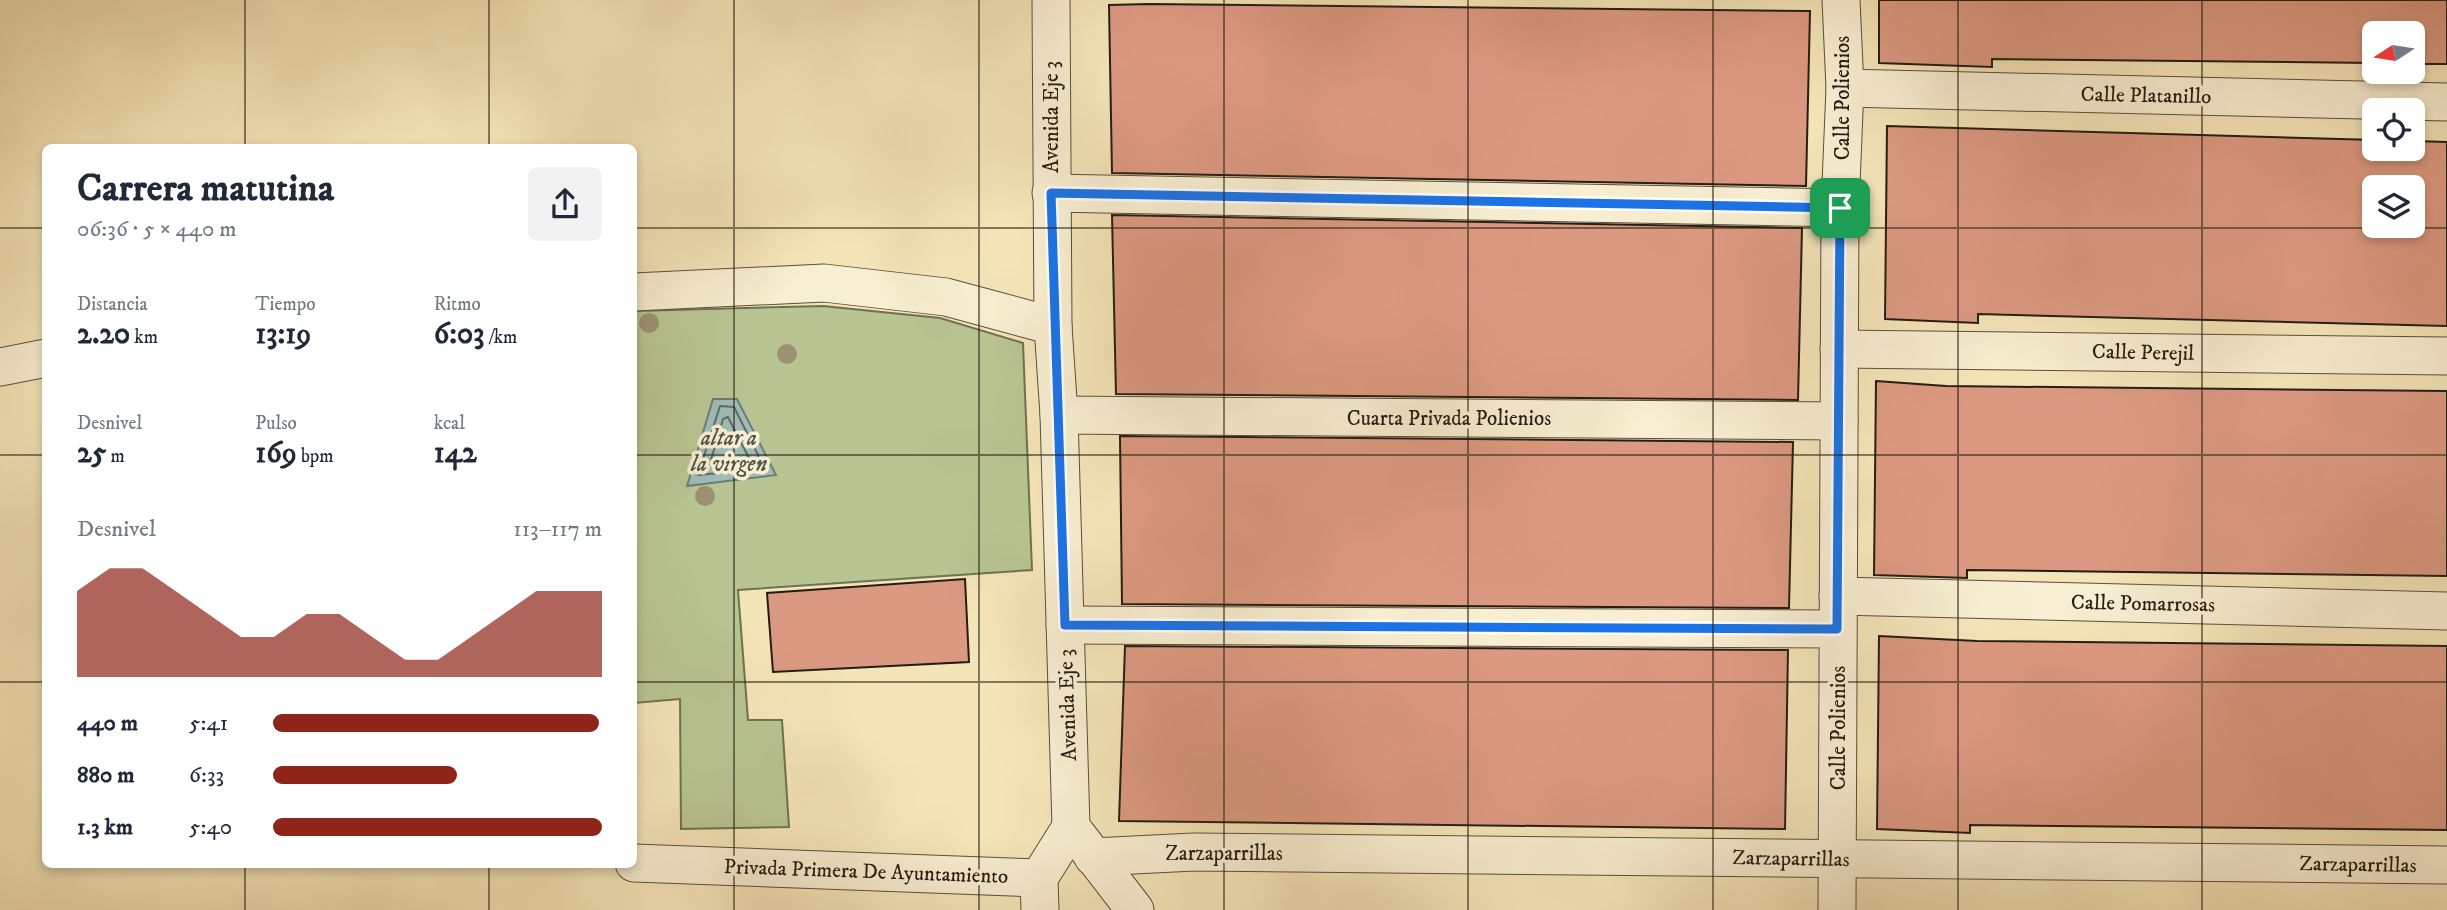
<!DOCTYPE html>
<html lang="es">
<head>
<meta charset="utf-8">
<style>
  body { margin:0; font-family:"IM FELL DW Pica",serif; background:#f2f2f3; color:#1f2937; height:100vh; display:flex; flex-direction:column; font-size:26px; white-space:nowrap }
  * { box-sizing:border-box; margin:0 }
  p { font-size:23px; color:#747a83 }
  .icon { flex:none; width:38px; height:38px; fill:none; stroke:currentColor; stroke-width:2; stroke-linecap:round; stroke-linejoin:round }
  .map { position:relative; flex:1; overflow:hidden }
  .panel { position:absolute; left:42px; top:144px; width:595px; height:724px; display:flex; flex-direction:column; background:#fff; border-radius:10px; box-shadow:0 4px 10px #0003 }
  .panel>* { flex:none }
  .needle { width:46px; rotate:258deg }
  .buttons { position:absolute; left:2362px; top:21px; display:grid; gap:14px }
  .buttons a { display:grid; place-items:center; width:63px; height:63px; border-radius:10px; background:#fff; box-shadow:0 4px 10px #0003; font-size:35px }
  .pin { position:absolute; display:grid; place-items:center; width:60px; height:60px; color:#fff; margin:-30px; border-radius:14px; box-shadow:0 4px 10px #0006 }
  .round { display:grid; place-items:center; flex:none; width:74px; height:74px; border-radius:10px; background:#f2f2f3 }
  .head { display:flex; align-items:center; justify-content:space-between; height:119px; padding:0 35px }
  h1 { font-size:38px; font-weight:800; line-height:52px }
  .stats { display:grid; grid-template-columns:repeat(3,1fr); gap:10px; height:119px; padding:7px 35px }
  .stats div { display:grid; align-content:center }
  .stats b { font-size:30px; font-weight:800 }
  .stats small { font-size:19px; font-weight:400 }
  .stats p { font-size:19px }
  .chart { height:196px; padding:14px 35px }
  .chart p { display:flex; justify-content:space-between }
  .chart svg { width:100%; height:126px; margin-top:7px; fill:#8f2418; opacity:.7 }
  ul { padding:0 35px; list-style:none; font-size:23px }
  li { display:grid; grid-template-columns:112px 84px 1fr; align-items:center; height:52px }
  li i { height:18px; border-radius:9px; background:#8f2418 }
  .map>svg:first-child { display:block }
</style>
</head>
<body>
<div class="map">
<svg width="2447" height="910" viewBox="0 0 2447 910">
  <rect width="100%" height="100%" fill="#f4e5b8"/>
  <filter id="stains"><feTurbulence type="fractalNoise" baseFrequency=".00286" numOctaves="4"/><feColorMatrix values="0 0 0 0 .2 0 0 0 0 .09 0 0 0 0 .02 0 0 0 .5 -.17"/></filter>
  <radialGradient id="worn" r=".72"><stop offset=".6" stop-color="#630" stop-opacity="0"/><stop offset="1" stop-color="#630" stop-opacity=".3"/></radialGradient>
  <polygon fill="#b8c592" stroke="#6e7152" stroke-width="2" points="823,306 940,318 1023,343 1032,570 738,590 748,720 782,720 789,827 681,829 680,699 634,703 634,311"/>
  <polygon fill="#a0bcb9" stroke="#6f7c77" stroke-width="2" points="713,399 737,399 776,475 687,486"/>
  <g fill="none" stroke-linecap="round" stroke-linejoin="round">
    <g stroke="#626c66" stroke-width="2">
      <polygon points="720,406 734,407 763,465 762,469 698,475"/>
      <polygon points="728,417 750,460 713,467 710,463 723,419"/>
    </g>
  </g>
  <g fill="#dc9981" stroke="#251d13" stroke-width="2" fill-rule="evenodd">
    <polygon points="1879,0 2447,0 2447,64 2413,64 2413,33 2375,33 2375,63 1992,59 1992,67 1879,63"/>
    <polygon points="1149,4 1810,11 1806,186 1112,173 1109,5"/>
    <path d="M 1887,126 L 2375,140 L 2375,149 L 2413,149 L 2413,141 L 2447,142 L 2447,326 L 1978,314 L 1978,323 L 1885,319 ZM 2375,187 L 2413,187 L 2413,226 L 2375,226 Z"/>
    <polygon points="1112,215 1802,228 1798,400 1116,394"/>
    <polygon points="1876,381 1946,386 2447,391 2447,576 1967,570 1967,578 1874,575"/>
    <polygon points="1120,436 1793,442 1789,608 1122,604"/>
    <polygon points="965,579 969,662 773,672 767,593"/>
    <polygon points="1879,636 1977,641 2447,646 2447,830 1970,825 1970,833 1877,829"/>
    <polygon points="1125,646 1788,650 1785,829 1119,821"/>
  </g>
  <g fill="none" stroke-linecap="round" stroke-linejoin="round">
    <defs>
      <g id="minor">
        <polyline points="1051,0 1053,326 1059,415 1071,827 1135,910"/>
        <polyline points="1845,88 2447,102"/>
        <polyline points="1051,193 1840,208"/>
        <polyline points="634,292 824,283 946,297 1053,326"/>
        <polyline points="1839,349 2447,356"/>
        <polyline points="0,367 46,358"/>
        <polyline points="1059,415 1839,421"/>
        <polyline points="1838,596 2447,611"/>
        <polyline points="1065,625 1837,629"/>
        <polyline points="1093,857 1194,852 2447,865"/>
        <polyline points="634,863 1039,878 1071,827"/>
        <polyline points="1039,878 1040,910"/>
        <polyline points="1837,910 1840,208 1845,88 1841,0"/>
      </g>
    </defs>
    <use href="#minor" stroke="#594f3c" stroke-width="39"/>
    <use href="#minor" stroke="#f8eed1" stroke-width="37"/>
  </g>
  <g fill="#9a9272">
    <circle cx="649" cy="323" r="10"/>
    <circle cx="787" cy="354" r="10"/>
    <circle cx="705" cy="496" r="10"/>
  </g>
  <g fill="none" stroke-linecap="round" stroke-linejoin="round">
    <defs>
      <polygon id="route" points="1051,193 1840,208 1837,629 1065,625"/>
    </defs>
    <use href="#route" stroke="#fff" stroke-width="14"/>
    <use href="#route" stroke="#1a73e8" stroke-width="9"/>
  </g>
  <path fill="none" stroke="#251d13" stroke-width="2" stroke-opacity="0.55" d="M 245,0 L 245,147M 489,0 L 489,147M 734,0 L 734,910M 979,0 L 979,910M 1224,0 L 1224,910M 1468,0 L 1468,910M 1713,0 L 1713,910M 1958,0 L 1958,910M 2202,0 L 2202,910M 0,228 L 46,228M 634,228 L 2447,228M 0,455 L 46,455M 634,455 L 2447,455M 0,682 L 46,682M 634,682 L 2447,682M 245,864 L 245,910M 489,864 L 489,910"/>
  <g text-anchor="middle" stroke-width="7" stroke-linejoin="round" paint-order="stroke">
    <g font-size="21" fill="#251d13" stroke="#f8eed1">
      <text transform="translate(2146 95) rotate(1)" y="7">Calle Platanillo</text>
      <text transform="translate(1842 98) rotate(-90)" y="7">Calle Polienios</text>
      <text transform="translate(1051 117) rotate(-90)" y="7">Avenida Eje 3</text>
      <text transform="translate(2143 352) rotate(1)" y="7">Calle Perejil</text>
      <text x="1449" y="425">Cuarta Privada Polienios</text>
      <text transform="translate(2143 603) rotate(1)" y="7">Calle Pomarrosas</text>
      <text transform="translate(1067 705) rotate(-92)" y="7">Avenida Eje 3</text>
      <text transform="translate(1838 728) rotate(-90)" y="7">Calle Polienios</text>
      <text x="1224" y="860">Zarzaparrillas</text>
      <text transform="translate(1791 858) rotate(1)" y="7">Zarzaparrillas</text>
      <text transform="translate(2358 864) rotate(1)" y="7">Zarzaparrillas</text>
      <text transform="translate(866 871) rotate(2)" y="7">Privada Primera De Ayuntamiento</text>
    </g>
    <g font-size="23" font-style="italic" fill="#50554d" stroke="#f8eed1">
      <text x="729" y="445">altar a<tspan x="729" dy="26">la virgen</tspan></text>
    </g>
  </g>
  <rect width="100%" height="100%" filter="url(#stains)"/>
  <rect width="100%" height="100%" fill="url(#worn)"/>
</svg>
<div class="buttons">
<a><svg class="needle" viewBox="-14 -14 28 28"><path d="M0-13l5 13h-10z" fill="#e53935"/><path d="M0 13l5-13h-10z" fill="#747a83"/></svg></a>
<a><svg class="icon" aria-label="locate" viewBox="0 0 24 24"><circle cx="12" cy="12" r="6"/><path d="M12 2v4M12 18v4M2 12h4M18 12h4"/></svg></a>
<a><svg class="icon" aria-label="layers" viewBox="0 0 24 24"><path d="M12 4l9 5-9 5-9-5zM3 14l9 5 9-5"/></svg></a>
</div>
<div class="pin" style="left:1840px;top:208px;background:#1e9e55"><svg class="icon" aria-label="arrive" viewBox="0 0 24 24"><path d="M6 21V4h12l-3 4 3 4H6"/></svg></div>
<section class="panel">
<div class="head"><div><h1>Carrera matutina</h1><p>06:36 · 5 × 440 m</p></div><a class="round"><svg class="icon" aria-label="share" viewBox="0 0 24 24"><path d="M12 15V3M7 8l5-5 5 5M5 13v7h14v-7"/></svg></a></div>
<div class="stats">
<div><p>Distancia</p><b>2.20<small> km</small></b></div>
<div><p>Tiempo</p><b>13:19</b></div>
<div><p>Ritmo</p><b>6:03<small> /km</small></b></div>
</div>
<div class="stats">
<div><p>Desnivel</p><b>25<small> m</small></b></div>
<div><p>Pulso</p><b>169<small> bpm</small></b></div>
<div><p>kcal</p><b>142</b></div>
</div>
<div class="chart"><p><span>Desnivel</span>113–117 m</p>
<svg viewBox="0 0 160 44" preserveAspectRatio="none"><path d="M0 44V14L10 6L20 6L30 14L40 22L50 30L60 30L70 22L80 22L90 30L100 38L110 38L120 30L130 22L140 14L150 14L160 14V44z"/></svg>
</div>
<ul>
<li><b>440 m</b>5:41<i style="width:99%"></i></li>
<li><b>880 m</b>6:33<i style="width:56%"></i></li>
<li><b>1.3 km</b>5:40<i style="width:100%"></i></li>
</ul>
</section>
</div>
</body>
</html>
